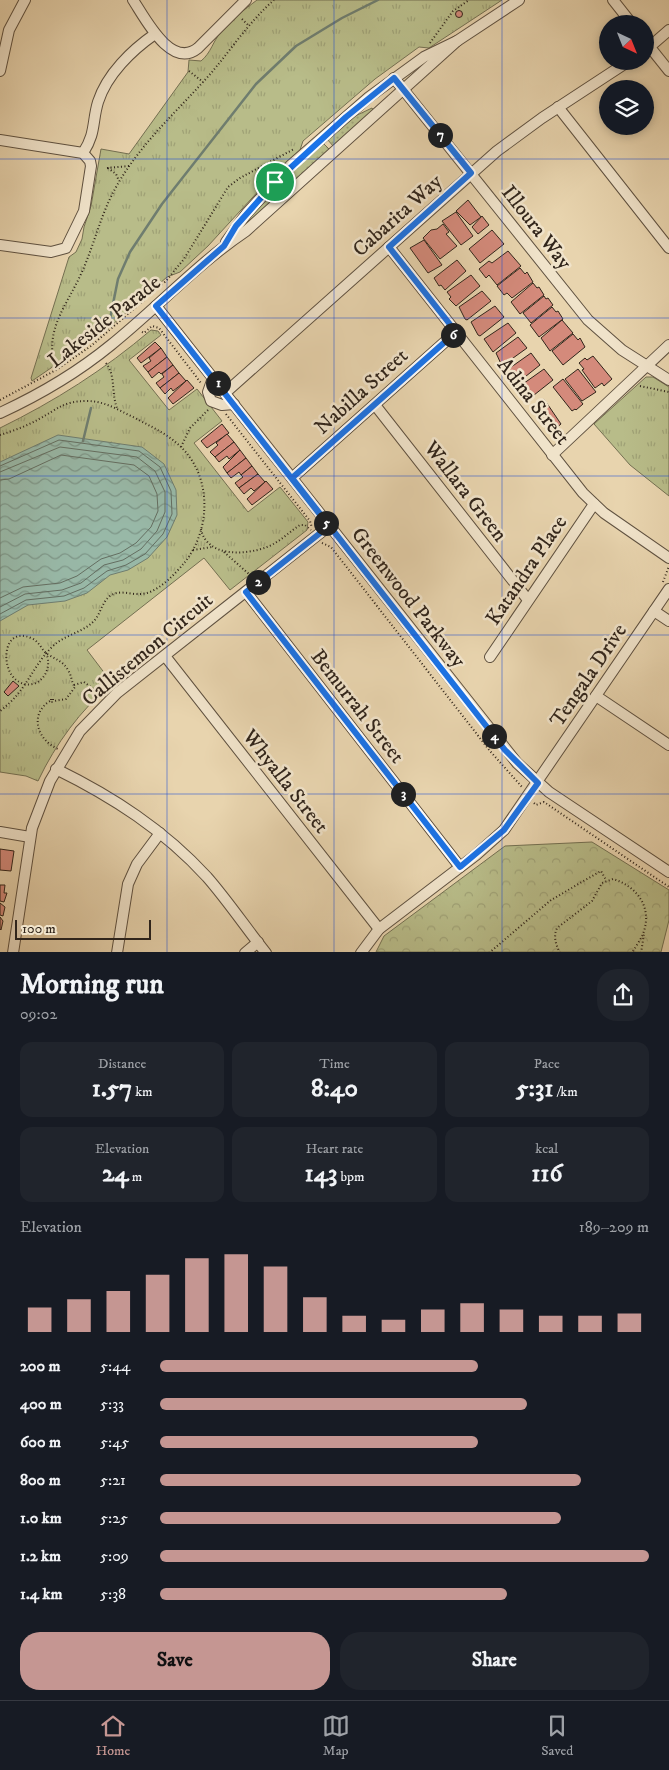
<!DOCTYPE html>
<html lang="en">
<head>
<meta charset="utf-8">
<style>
  body { margin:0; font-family:"IM FELL DW Pica",serif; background:#20242c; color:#f1f3f6; height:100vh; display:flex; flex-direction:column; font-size:19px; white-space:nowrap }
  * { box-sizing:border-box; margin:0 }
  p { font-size:16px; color:#9ea1a6 }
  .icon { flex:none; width:28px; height:28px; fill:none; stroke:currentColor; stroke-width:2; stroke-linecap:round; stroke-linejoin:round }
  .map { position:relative; height:952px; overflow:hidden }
  .details { display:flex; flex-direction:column; background:#171b24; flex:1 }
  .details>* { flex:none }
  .needle { width:32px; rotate:137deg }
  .fabs { position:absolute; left:599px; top:15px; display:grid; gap:10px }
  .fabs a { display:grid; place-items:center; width:55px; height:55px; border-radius:50%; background:#171b24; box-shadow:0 2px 8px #0003; font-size:25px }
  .scale { position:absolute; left:15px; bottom:12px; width:136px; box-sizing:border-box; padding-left:5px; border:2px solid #31251b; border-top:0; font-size:14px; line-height:18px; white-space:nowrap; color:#31251b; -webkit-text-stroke:4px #f0e3ca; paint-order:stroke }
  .pin { position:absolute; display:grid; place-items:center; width:42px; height:42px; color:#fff; margin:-21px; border:2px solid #fff; border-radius:50%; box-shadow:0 1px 5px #0007 }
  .km { position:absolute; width:25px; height:25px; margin:-12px; border-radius:50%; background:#222; color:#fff; font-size:14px; line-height:25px; text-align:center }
  .round { display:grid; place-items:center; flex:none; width:52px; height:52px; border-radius:20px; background:#20242c }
  .head { display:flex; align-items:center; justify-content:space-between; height:85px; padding:0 20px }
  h1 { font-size:28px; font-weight:700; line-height:38px }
  .figures { display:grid; grid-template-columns:repeat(3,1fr); gap:8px; height:85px; padding:5px 20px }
  .figures div { display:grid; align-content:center; border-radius:12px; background:#20242c; text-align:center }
  .figures b { font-size:25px; font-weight:700 }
  .figures small { font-size:14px; font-weight:400 }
  .figures p { font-size:14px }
  .chart { height:140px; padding:10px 20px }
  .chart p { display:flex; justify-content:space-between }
  .chart svg { width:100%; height:90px; margin-top:5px; stroke:#c59692; stroke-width:6 }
  .cta { display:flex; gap:10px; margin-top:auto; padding:10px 20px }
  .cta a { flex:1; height:58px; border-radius:20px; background:#c59692; color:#111; font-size:20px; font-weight:700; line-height:58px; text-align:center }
  .cta a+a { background:#20242c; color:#f1f3f6 }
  ul { padding:0 20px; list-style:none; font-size:16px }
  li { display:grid; grid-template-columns:80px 60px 1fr; align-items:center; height:38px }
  li i { height:12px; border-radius:6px; background:#c59692 }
  .tab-bar { display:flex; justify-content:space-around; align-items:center; height:70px; border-top:1px solid #363941; background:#171b24; font-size:14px; color:#9ea1a6 }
  .tab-bar a { display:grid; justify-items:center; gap:2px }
  .tab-bar .selected { color:#c59692 }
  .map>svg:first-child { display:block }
</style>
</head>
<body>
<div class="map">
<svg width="669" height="953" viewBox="0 0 669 953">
  <defs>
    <pattern id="grass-dots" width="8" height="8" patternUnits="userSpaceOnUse" patternTransform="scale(1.25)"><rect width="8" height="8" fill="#b8bc89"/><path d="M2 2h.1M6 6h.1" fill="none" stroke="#9fa176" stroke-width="1.8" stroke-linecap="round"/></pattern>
    <pattern id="forest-crowns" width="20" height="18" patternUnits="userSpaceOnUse" patternTransform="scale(1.25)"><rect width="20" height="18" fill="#b8bc89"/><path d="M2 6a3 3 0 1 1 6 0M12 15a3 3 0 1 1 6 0" fill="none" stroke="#9fa176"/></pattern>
    <pattern id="park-tufts" width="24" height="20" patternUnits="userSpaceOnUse" patternTransform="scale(1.25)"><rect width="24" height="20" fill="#b8bc89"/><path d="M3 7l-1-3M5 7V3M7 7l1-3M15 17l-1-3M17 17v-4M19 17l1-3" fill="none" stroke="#9fa176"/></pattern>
    <pattern id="water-waves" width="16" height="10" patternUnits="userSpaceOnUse" patternTransform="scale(1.25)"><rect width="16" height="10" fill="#98b8a7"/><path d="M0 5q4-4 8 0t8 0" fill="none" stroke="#7d9587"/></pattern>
  </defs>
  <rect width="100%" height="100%" fill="#e8d4ae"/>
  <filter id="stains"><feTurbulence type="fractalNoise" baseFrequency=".004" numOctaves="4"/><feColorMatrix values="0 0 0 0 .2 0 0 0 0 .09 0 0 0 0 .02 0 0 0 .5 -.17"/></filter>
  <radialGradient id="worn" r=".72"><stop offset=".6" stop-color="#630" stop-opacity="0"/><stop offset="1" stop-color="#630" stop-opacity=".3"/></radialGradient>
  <g fill="url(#grass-dots)" stroke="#747052">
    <polygon points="372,108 374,111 334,147 327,139 353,117"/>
    <polygon points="323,143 330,150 248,224 245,222 290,174"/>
  </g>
  <polygon fill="url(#forest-crowns)" stroke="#747052" points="592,842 669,890 669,920 661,952 376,952 384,936 505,846"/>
  <g fill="url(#park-tufts)" stroke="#747052">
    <path d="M 257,0 L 502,0 L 429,48 L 419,47 L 375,79 L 303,141 L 300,150 L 263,186 L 208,246 L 180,272 L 167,277 L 105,331 L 32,381 L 31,378 L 69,257 L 76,252 L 82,239 L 84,227 L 91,206 L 101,149 L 129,154 L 188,72 L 189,60 L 201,61 C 211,53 213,41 221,32 C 230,20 244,10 257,0 Z"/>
    <path d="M 151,330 L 158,331 L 161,335 L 129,360 L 169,410 L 197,389 L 222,421 L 194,443 L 248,512 L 280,487 L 308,522 L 307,530 L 230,590 L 204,558 L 87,650 L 112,683 C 80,711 56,743 38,781 L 26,776 L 0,772 L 0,428 C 55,401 104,370 151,330 Z"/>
    <polygon points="646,377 653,377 669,387 669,496 630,465 594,424"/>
  </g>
  <polygon fill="url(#water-waves)" stroke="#6f7d6f" points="58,435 142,447 164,464 176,490 177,515 167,537 148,558 128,570 110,575 87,593 65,601 28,605 0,621 0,462"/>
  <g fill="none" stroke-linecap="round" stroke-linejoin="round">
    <g stroke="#646e61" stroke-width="1">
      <polyline points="0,466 59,440 139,451 160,467 171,491 172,514 163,534 145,554 126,565 107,571 84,588 64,596 26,600 0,614"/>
      <polyline points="0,472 60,447 137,457 155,471 165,492 165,512 157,531 141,549 123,560 104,565 81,583 62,590 25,594 0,607"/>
      <polyline points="0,480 9,479 61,455 134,465 149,476 157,494 158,511 151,527 136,543 120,553 101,559 77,576 60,583 23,587 0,598"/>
    </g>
    <g stroke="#6f7d6f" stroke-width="2.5">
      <polyline points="110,319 118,279 130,252 162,204 256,84 296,46 342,18 378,0"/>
      <polyline points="83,441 91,408"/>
    </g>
  </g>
  <g fill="#d48a7b" stroke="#31251b">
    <circle cx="459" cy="14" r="3.5"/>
    <polygon points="468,200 481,217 470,225 456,211"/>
    <polygon points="456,212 473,236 461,245 442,221"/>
    <polygon points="482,216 489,225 478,234 472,227"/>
    <polygon points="443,224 449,232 446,234 457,246 440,259 423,238 431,230 437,229"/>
    <polygon points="492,230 504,244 480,263 469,249"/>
    <polygon points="424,240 442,265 428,273 410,248"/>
    <polygon points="508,251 521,266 497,285 489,275 486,278 479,269 489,261 492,263"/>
    <polygon points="457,260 466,271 445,290 441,285 439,286 434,278"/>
    <polygon points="520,268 525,274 527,272 533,282 512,298 507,293 504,295 497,286"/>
    <polygon points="471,275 480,286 456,306 449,299 451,297 447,292"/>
    <polygon points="533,283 537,288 539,287 544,295 520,314 511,302"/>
    <polygon points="482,291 491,301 467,320 465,319 459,307"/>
    <polygon points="544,296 546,299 548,298 553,305 531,323 523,313"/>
    <polygon points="495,306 504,317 480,336 478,335 471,322"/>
    <polygon points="552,307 556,312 558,311 563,319 539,337 530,325"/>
    <polygon points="562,320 573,333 550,351 541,338"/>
    <polygon points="508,323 516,333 493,352 484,339"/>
    <polygon points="573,334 578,340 580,338 585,347 563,365 552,351"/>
    <polygon points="518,337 527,348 502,366 496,353"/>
    <polygon points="155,342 161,348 141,363 137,358"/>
    <polygon points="161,348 167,357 148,372 143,366 151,361 149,358"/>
    <polygon points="531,353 540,365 516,384 510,377 512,375 507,370"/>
    <polygon points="593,356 612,379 604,386 602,383 595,388 582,370 584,369 579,363 585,358 587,360"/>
    <polygon points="167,357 173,365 161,374 159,372 152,378 148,372"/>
    <polygon points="173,365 179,373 160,388 156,383 164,377 162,374"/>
    <polygon points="544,369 553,380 529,399 522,394 525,392 520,386"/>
    <polygon points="578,369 596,392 582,401 565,379"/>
    <polygon points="179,373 186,381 173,391 171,388 165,394 160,388"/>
    <polygon points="563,379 583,404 576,410 575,409 572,411 553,387"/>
    <polygon points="187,380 194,388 173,404 168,398"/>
    <polygon points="544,399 561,424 550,433 537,412 543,408 539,403"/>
    <polygon points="222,424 229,433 207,448 201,441"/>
    <polygon points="227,434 234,442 215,457 210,452 218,445 216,443"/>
    <polygon points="234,442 240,450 229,459 227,456 219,462 215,457"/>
    <polygon points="240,450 246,458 227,473 223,467"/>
    <polygon points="246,458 252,466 241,475 239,472 231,478 227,473"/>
    <polygon points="252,466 258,474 239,488 235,483 243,477 241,475"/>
    <polygon points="258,474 265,482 254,491 251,488 244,494 239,488"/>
    <polygon points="266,481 273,489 252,505 247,499"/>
    <polygon points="13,681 19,686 8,696 4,692"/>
    <polygon points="0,849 14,851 11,871 0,870"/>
    <polygon points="0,885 5,885 4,893 7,893 4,902 0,901"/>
    <polygon points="0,903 5,907 3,916 0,915"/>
    <polygon points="0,917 3,921 1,930 0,929"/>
  </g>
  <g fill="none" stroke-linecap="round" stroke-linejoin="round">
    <defs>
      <g id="minor">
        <path d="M 133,0 C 145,18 171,70 198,48 L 246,0"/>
        <polyline points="613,0 632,24"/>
        <polyline points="645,41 669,71"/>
        <polyline points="646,50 669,30"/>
        <polyline points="0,71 9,30 25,0"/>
        <polyline points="394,78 588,320 622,350 669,380"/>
        <polyline points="558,107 669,248"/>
        <polyline points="0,140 83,153 90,161 91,166 84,211 66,248 51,252 0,245"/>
        <path d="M 83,153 C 96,133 92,122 98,102 C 107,74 132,50 155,34"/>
        <polyline points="226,242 247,213 291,165 369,97 424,57 457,41 519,0"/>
        <polyline points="389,247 583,493 604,513 669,558"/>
        <polyline points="156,306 517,763 549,792 669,872"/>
        <polyline points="213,378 208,392 211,401 222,405 234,404"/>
        <polyline points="225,393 497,151 542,118 629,61"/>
        <polyline points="375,405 528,600"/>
        <path d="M 0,413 C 39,395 78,372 111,345 C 157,308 197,264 246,231 L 457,41"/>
        <polyline points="552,455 669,345"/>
        <polyline points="292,478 456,332"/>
        <polyline points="246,592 460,867"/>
        <polyline points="654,611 669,621"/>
        <polyline points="165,656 379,929"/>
        <polyline points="490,657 594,504"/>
        <polyline points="596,696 669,745"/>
        <path d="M 56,769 C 113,797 164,830 207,877 C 228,901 246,928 266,953"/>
        <polyline points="0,832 30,837"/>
        <polyline points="13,953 32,828 50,781 80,731 117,693 329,526"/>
        <polyline points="117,953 128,884 137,864 160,833"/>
        <polyline points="245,953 258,942"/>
        <polyline points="361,953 379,929 476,855 504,830 669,589"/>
      </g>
    </defs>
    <use href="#minor" stroke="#5f5140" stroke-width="12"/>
    <g stroke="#31251b" stroke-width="2" stroke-dasharray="1 2.5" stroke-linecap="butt">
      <polyline points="242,19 249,26"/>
      <polyline points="430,43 453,11 469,0"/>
      <polyline points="189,71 203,82"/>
      <polyline points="107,168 129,166"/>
      <polyline points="108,168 116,174 119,181"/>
      <polyline points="142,332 144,333 152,326 159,328 201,383"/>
      <path d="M 106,363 C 116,376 111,392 117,408"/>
      <path d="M 56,370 C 43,331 66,307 81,274 C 94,246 100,216 115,189 C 140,143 178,111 212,72 C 232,48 250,21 274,0"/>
      <polyline points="640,386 669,392"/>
      <polyline points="0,400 56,370 91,346 166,281 184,259 228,187 240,178 294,149"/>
      <polyline points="226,414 310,521 312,528"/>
      <path d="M 0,435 C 13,431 27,426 39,419 C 58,409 63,401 87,401 C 105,401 118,410 133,417 C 150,426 168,434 181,447 C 212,477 211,529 185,562 C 175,574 157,594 140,594 C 130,595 120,589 110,596 C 102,602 101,613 94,621 C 82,633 64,635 52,647 C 31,668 27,691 0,711"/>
      <polyline points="181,447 190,428 209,409"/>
      <path d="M 201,529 C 207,558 246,555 267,547 C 280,542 289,532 300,525 L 305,525 L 311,530"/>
      <polyline points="322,543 331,547 490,751 522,787"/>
      <polyline points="193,550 212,547"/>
      <polyline points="224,552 250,575"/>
      <polyline points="663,582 669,566"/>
      <path d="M 46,653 C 55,673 34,695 15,679 C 0,665 4,626 31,638 C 39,641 41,649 47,654 C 55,659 63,661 68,670 C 72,676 71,682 75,687 L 66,699 L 54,701"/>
      <polyline points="74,685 84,682 101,695"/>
      <polygon points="53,699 53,702 51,702 51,699"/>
      <path d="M 50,701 C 29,714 37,740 58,749"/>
      <polyline points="534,803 536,805 544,802 669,887"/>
      <polyline points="489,953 551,900 601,871 606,880"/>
      <path d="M 560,953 C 556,945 553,937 557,928 L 592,901 L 602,883 L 613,879 C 636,886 652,906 644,931 C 642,938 636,946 632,953"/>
      <polyline points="641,953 644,934"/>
    </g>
    <use href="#minor" stroke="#f0e3ca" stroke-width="10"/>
  </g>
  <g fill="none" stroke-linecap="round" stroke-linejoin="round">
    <defs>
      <polyline id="route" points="275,182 236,226 224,246 156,306 329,526 246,592 460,867 504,830 538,783 505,750 292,478 456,332 389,247 471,173 394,78 346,117 275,182"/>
    </defs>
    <use href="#route" stroke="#fff" stroke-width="10"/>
    <use href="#route" stroke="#1a73e8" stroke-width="6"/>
  </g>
  <path fill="none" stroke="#1d4ed8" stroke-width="1" stroke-opacity="0.55" d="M 167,0 L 167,953M 334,0 L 334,953M 502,0 L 502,953M 0,159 L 669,159M 0,318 L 669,318M 0,476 L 669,476M 0,635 L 669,635M 0,794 L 669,794"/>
  <g text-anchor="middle" stroke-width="5" stroke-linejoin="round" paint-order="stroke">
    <g font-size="21" fill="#31251b" stroke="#f0e3ca">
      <text transform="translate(397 215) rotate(-42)" y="7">Cabarita Way</text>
      <text transform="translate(537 227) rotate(52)" y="7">Illoura Way</text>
      <text transform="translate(104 321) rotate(-38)" y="7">Lakeside Parade</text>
      <text transform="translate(361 391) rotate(-42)" y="7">Nabilla Street</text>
      <text transform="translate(534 401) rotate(52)" y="7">Adina Street</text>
      <text transform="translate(466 491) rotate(52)" y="7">Wallara Green</text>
      <text transform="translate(526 570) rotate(-56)" y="7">Katandra Place</text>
      <text transform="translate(409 597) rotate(52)" y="7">Greenwood Parkway</text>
      <text transform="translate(147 649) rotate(-40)" y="7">Callistemon Circuit</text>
      <text transform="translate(588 675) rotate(-56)" y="7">Tengala Drive</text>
      <text transform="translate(358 706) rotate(52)" y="7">Bemurrah Street</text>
      <text transform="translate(286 781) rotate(52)" y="7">Whyalla Street</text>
    </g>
  </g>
  <rect width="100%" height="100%" filter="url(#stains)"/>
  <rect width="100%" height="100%" fill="url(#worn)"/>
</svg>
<div class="fabs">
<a><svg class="needle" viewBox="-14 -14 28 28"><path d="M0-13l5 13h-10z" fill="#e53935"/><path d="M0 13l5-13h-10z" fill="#9ea1a6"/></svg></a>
<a><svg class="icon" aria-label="layers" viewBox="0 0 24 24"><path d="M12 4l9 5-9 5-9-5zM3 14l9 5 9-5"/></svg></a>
</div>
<div class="scale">100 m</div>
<div class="pin" style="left:275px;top:182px;background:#1e9e55"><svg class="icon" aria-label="arrive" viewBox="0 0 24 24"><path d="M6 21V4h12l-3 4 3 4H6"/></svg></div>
<b class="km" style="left:218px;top:383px">1</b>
<b class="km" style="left:258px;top:582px">2</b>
<b class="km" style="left:403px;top:794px">3</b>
<b class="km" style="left:494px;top:736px">4</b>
<b class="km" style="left:326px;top:523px">5</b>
<b class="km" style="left:453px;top:335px">6</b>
<b class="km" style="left:440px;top:135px">7</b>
</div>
<section class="details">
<div class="head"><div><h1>Morning run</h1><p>09:02</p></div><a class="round"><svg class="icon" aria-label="share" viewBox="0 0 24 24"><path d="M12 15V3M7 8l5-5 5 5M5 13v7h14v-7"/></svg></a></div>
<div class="figures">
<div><p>Distance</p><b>1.57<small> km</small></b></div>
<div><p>Time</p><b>8:40</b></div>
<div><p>Pace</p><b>5:31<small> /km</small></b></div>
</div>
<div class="figures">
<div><p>Elevation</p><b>24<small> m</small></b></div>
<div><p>Heart rate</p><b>143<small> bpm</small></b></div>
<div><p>kcal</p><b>116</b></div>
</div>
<div class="chart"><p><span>Elevation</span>189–209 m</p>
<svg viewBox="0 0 160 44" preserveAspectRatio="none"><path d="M5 44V32M15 44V28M25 44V24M35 44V16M45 44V8M55 44V6M65 44V12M75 44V27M85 44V36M95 44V38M105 44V33M115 44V30M125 44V33M135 44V36M145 44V36M155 44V35"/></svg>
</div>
<ul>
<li><b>200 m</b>5:44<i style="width:65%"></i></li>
<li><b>400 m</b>5:33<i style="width:75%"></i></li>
<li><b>600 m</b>5:45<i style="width:65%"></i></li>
<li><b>800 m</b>5:21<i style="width:86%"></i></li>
<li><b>1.0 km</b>5:25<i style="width:82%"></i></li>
<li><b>1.2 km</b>5:09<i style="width:100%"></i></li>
<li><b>1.4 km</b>5:38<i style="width:71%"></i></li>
</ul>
<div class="cta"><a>Save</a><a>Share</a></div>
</section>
<nav class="tab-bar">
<a class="selected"><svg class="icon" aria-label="home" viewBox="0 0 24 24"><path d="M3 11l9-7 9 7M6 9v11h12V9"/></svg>Home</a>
<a><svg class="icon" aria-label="map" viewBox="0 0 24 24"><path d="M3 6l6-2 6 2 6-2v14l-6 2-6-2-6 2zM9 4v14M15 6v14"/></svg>Map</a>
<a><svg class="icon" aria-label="saved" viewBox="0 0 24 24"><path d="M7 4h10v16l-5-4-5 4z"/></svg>Saved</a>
</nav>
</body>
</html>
